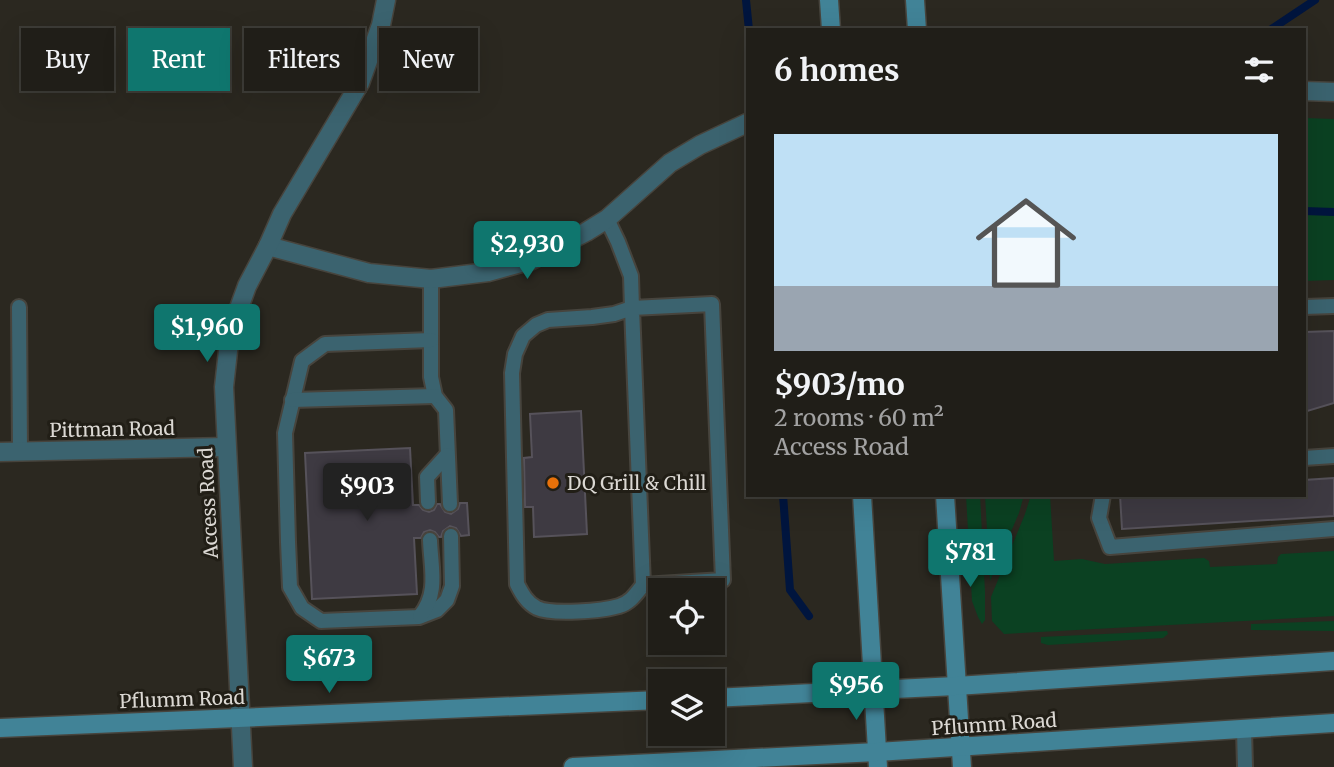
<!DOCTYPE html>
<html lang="en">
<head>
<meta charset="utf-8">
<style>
	:root { --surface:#201e18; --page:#282721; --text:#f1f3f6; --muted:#a2a2a2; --line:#3d3c37; --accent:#0f766e }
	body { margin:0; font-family:Merriweather,serif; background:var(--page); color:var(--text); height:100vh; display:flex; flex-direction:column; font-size:26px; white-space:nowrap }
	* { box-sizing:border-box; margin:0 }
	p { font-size:23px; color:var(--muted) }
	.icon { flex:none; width:38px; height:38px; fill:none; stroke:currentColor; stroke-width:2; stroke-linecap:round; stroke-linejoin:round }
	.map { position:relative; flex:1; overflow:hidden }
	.sheet { position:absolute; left:746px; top:28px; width:560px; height:469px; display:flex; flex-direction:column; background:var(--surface); border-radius:0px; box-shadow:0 7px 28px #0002,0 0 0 2px var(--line) }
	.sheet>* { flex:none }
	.hud { position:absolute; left:21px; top:28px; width:620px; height:63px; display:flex; gap:14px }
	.buttons { position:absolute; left:648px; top:578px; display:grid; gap:14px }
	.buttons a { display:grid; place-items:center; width:77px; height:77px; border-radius:0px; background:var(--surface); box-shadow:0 7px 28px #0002,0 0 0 2px var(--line); font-size:35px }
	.price { position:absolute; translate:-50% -60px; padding:0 16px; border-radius:7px; background:var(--accent); color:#fff; font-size:23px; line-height:46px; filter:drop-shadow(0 2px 4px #0008) }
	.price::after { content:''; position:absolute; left:50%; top:42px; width:21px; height:16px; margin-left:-10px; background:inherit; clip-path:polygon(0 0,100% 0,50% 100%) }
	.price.active { background:#222; color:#fff }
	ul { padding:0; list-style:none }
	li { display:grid; align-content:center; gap:14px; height:371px; padding:0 28px }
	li+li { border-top:2px solid var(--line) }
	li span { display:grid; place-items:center; height:217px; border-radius:0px; color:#555 }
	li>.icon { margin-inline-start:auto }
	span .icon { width:126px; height:126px; fill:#fffc; stroke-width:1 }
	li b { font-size:30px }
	h2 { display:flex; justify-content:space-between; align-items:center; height:84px; padding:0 28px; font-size:30px }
	.pill { padding:0 24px; border-radius:0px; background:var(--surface); box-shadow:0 7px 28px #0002,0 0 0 2px var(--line); font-size:24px; line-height:63px }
	.pill.active { background:var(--accent); color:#fff }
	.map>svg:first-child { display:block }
</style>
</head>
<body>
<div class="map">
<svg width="1334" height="767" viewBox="0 0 1334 767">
	<rect width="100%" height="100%" fill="#2b2820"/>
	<g fill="#0b4122">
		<path d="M 1304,118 L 1334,119 L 1334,280 L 1304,281 Z"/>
		<path d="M 966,495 L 980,495 L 985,592 L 985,620 L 982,624 L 978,617 L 972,601 Z"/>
		<path d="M 985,495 L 1024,495 L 1019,513 L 990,581 Z"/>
		<path d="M 1031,495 L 1050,495 L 1054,561 L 1082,559 L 1105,564 L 1204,558 L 1209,561 L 1210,567 L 1277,564 L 1278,557 L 1281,554 L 1334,551 L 1334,616 L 1004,634 L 992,621 L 991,597 L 1025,514 Z"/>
		<path d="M 1334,621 L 1334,631 L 1251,630 L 1251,624 Z"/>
		<path d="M 1167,631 L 1168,634 L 1163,638 L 1048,645 L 1041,643 L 1041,637 Z"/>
	</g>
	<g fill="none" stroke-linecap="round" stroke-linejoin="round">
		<g stroke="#00153e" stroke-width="8">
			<path d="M 746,0 L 749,30"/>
			<path d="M 1270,30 L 1315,0"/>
			<path d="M 1304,211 L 1334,212"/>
			<path d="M 783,495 L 790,590 L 809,616"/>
		</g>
	</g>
	<g fill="#3e3a42" stroke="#56525a" stroke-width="2">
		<path d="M 1334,331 L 1334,403 L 1304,412 L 1304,332 Z"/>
		<path d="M 581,411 L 587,534 L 534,537 L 533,507 L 525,507 L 524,458 L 532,457 L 530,414 Z"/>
		<path d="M 410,448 L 413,505 L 419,505 L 423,510 L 429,512 L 434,510 L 437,504 L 440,504 L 445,512 L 451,514 L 458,509 L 460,503 L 467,503 L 469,535 L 461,536 L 456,528 L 450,526 L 443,531 L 441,537 L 439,537 L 435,532 L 430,530 L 424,532 L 421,538 L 414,538 L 417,594 L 312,599 L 305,453 Z"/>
		<path d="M 1334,478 L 1334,516 L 1122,529 L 1120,495 L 1304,495 L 1304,480 Z"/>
	</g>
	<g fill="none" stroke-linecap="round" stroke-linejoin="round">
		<defs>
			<g id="lane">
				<path d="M 607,219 L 618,242 L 631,276 L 632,308 L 643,585 L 723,580 L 712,304 L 632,308 L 614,314 L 592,317 L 548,320 L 536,325 L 523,336 L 515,354 L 512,373 L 517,584 C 522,594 527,603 537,608 C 552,615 603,611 619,606 C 630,603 636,594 643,585"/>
				<path d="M 431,279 L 431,377 L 435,396 L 446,410 L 450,504"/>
				<path d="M 19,307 L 20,452"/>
				<path d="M 1304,307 L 1334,306"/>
				<path d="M 431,340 L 325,344 L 302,361 L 285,433 L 288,542 L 290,587 L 302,608 L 321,621 L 419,617 L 437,610 L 447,600 L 452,586 L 451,536"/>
				<path d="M 292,400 L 435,396"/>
				<path d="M 1304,458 L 1334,456"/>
				<path d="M 1103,495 L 1099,518 L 1110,547 L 1334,529"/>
				<path d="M 428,502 L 427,477 L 447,455"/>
				<path d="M 420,616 C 439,593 431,568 430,540"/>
				<path d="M 1244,729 L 1245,767"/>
			</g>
			<g id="street">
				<path d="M 1304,91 L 1334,92"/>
				<path d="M 268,246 L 369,273 L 431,279 L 488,272 L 532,260 L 586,232 L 607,219 L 670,163 L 700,145 L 747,123"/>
				<path d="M 0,452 L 226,447"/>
				<path d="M 243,767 L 224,387 L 230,333 L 247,286 L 268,246 L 282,214 L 360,83 L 381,25 L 386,0"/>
			</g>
			<g id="secondary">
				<path d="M 829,0 L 831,30"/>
				<path d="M 915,0 L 917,30"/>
				<path d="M 862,495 L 878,767"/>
				<path d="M 945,495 L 962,767"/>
				<path d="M 712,698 L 956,686 L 1334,661"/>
				<path d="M 0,728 L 660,700"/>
				<path d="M 573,767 L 877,752 L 1334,723"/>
			</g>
		</defs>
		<use href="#lane" stroke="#47443d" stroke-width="18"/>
		<use href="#street" stroke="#47443d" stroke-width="21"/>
		<use href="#secondary" stroke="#47443d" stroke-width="21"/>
		<use href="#lane" stroke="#3b636f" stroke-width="14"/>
		<use href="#street" stroke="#3b636f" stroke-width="18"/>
		<use href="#secondary" stroke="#418397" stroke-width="18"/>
	</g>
	<circle fill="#e8710a" stroke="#211e16" stroke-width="2.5" cx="553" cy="483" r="7"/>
	<g text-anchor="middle" stroke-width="6" stroke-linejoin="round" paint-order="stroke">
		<g font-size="19" fill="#dbd8d3" stroke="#211e16">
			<text transform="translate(112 429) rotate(-1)" y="7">Pittman Road</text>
			<text transform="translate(208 503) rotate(-93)" y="7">Access Road</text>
			<text transform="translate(182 699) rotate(-2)" y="7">Pflumm Road</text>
			<text transform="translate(994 724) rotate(-4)" y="7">Pflumm Road</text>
		</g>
		<g font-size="19" fill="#dbd8d3" stroke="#211e16" text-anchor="start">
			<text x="567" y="490">DQ Grill &amp; Chill</text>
		</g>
	</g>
</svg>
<div class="buttons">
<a><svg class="icon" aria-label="locate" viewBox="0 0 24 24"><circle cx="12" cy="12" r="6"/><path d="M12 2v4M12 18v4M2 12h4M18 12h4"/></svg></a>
<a><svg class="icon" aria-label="layers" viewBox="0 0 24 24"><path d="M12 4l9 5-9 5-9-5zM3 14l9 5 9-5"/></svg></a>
</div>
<b class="price" style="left:527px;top:281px">$2,930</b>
<b class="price" style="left:207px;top:364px">$1,960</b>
<b class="price active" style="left:367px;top:523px">$903</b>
<b class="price" style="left:970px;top:589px">$781</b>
<b class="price" style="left:329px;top:695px">$673</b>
<b class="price" style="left:856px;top:722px">$956</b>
<div class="hud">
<a class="pill">Buy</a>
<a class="pill active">Rent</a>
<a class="pill">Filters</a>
<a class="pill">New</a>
</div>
<section class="sheet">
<h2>6 homes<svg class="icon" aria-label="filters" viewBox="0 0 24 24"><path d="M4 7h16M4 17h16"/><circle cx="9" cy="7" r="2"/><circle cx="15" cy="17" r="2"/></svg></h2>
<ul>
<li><span style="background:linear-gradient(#bfe0f5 70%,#9aa5b1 0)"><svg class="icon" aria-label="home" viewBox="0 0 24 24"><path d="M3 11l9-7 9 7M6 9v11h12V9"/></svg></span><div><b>$903/mo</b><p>2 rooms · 60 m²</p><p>Access Road</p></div></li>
</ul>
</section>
</div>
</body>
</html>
